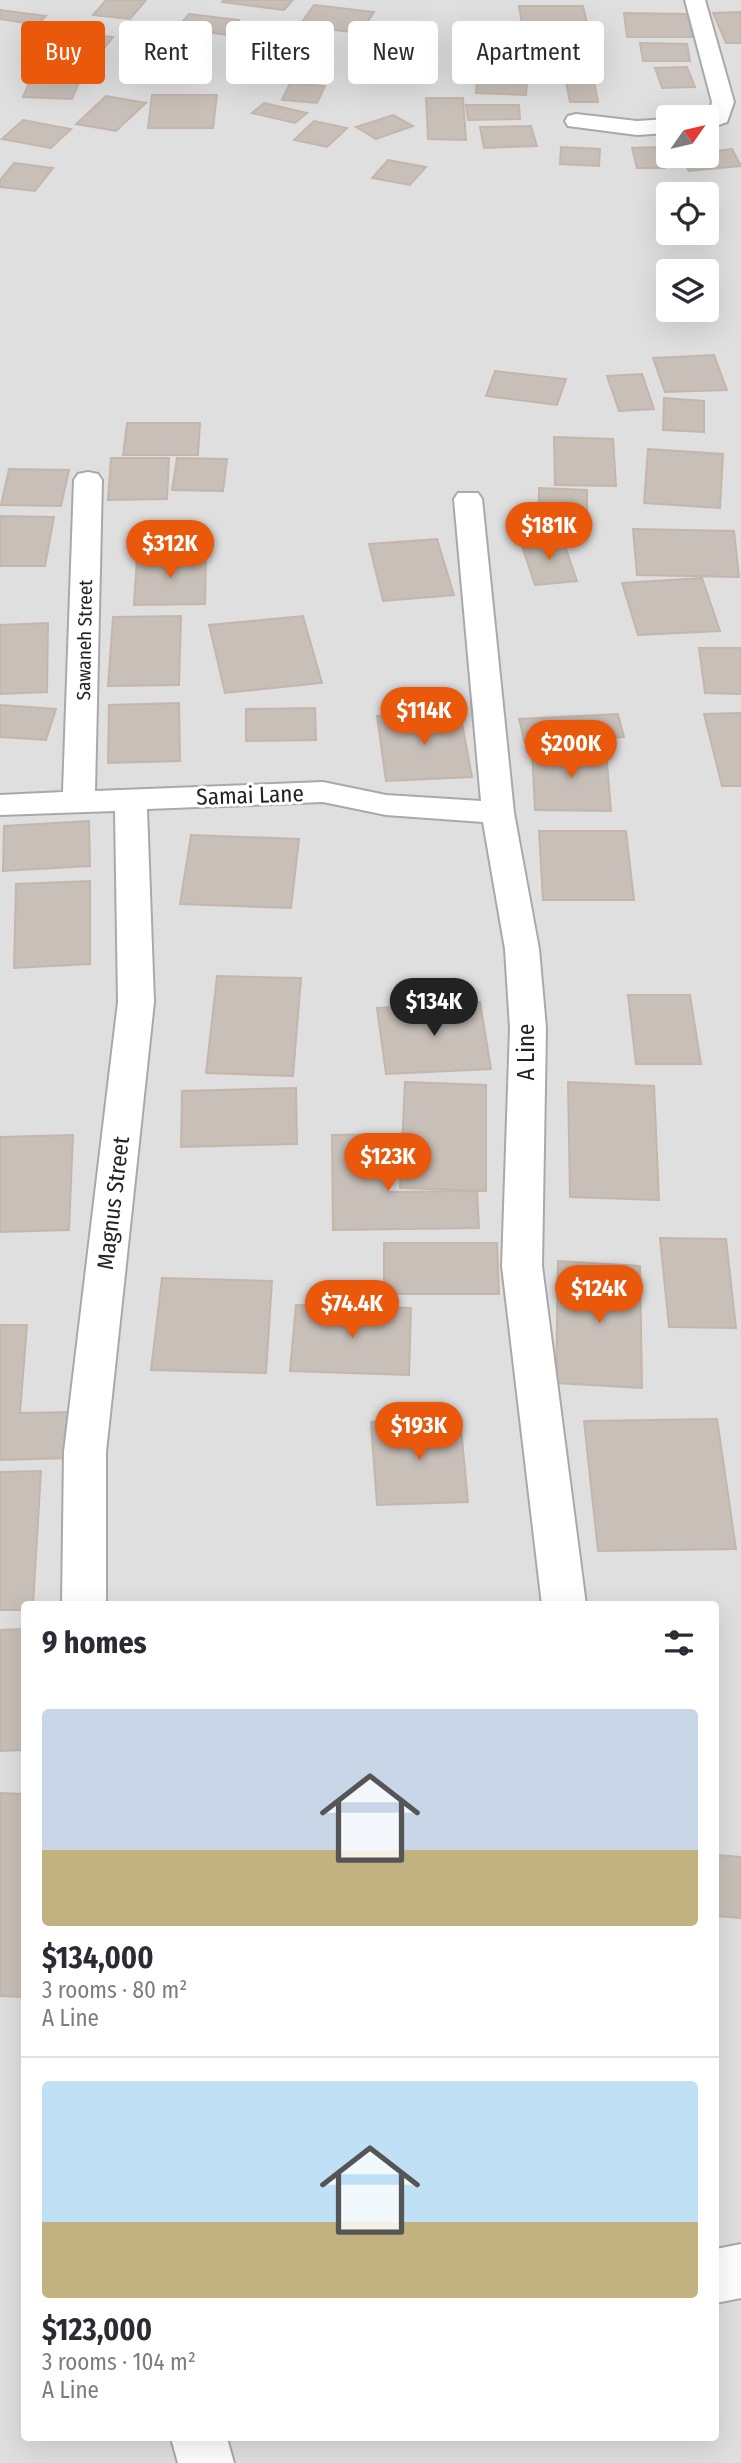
<!DOCTYPE html>
<html lang="en">
<head>
<meta charset="utf-8">
<style>
	:root { --surface:#fff; --page:#f7f7f7; --text:#2b2b33; --muted:#7c7c81; --line:#e1e1e2; --accent:#ea580c }
	body { margin:0; font-family:"Fira Sans Condensed",sans-serif; background:var(--page); color:var(--text); height:100vh; display:flex; flex-direction:column; font-size:26px; white-space:nowrap }
	* { box-sizing:border-box; margin:0 }
	p { font-size:23px; color:var(--muted) }
	.icon { flex:none; width:38px; height:38px; fill:none; stroke:currentColor; stroke-width:2; stroke-linecap:round; stroke-linejoin:round }
	.map { position:relative; flex:1; overflow:hidden }
	.details { position:absolute; left:21px; top:1601px; width:698px; height:840px; display:flex; flex-direction:column; background:var(--surface); border-radius:7px; box-shadow:0 7px 28px #0002 }
	.details>* { flex:none }
	.hud { position:absolute; left:21px; top:21px; width:700px; height:63px; display:flex; gap:14px }
	.needle { width:46px; rotate:56deg }
	.tools { position:absolute; left:656px; top:105px; display:grid; gap:14px }
	.tools a { display:grid; place-items:center; width:63px; height:63px; border-radius:7px; background:var(--surface); box-shadow:0 7px 28px #0002; font-size:35px }
	.price { position:absolute; translate:-50% -60px; padding:0 16px; border-radius:24px; background:var(--accent); color:#fff; font-size:23px; line-height:46px; filter:drop-shadow(0 2px 4px #0008) }
	.price::after { content:''; position:absolute; left:50%; top:42px; width:21px; height:16px; margin-left:-10px; background:inherit; clip-path:polygon(0 0,100% 0,50% 100%) }
	.price.selected { background:#222; color:#fff }
	ul { padding:0; list-style:none }
	li { display:grid; align-content:center; gap:14px; height:371px; padding:0 21px }
	li+li { border-top:2px solid var(--line) }
	li span { display:grid; place-items:center; height:217px; border-radius:7px; color:#555 }
	li>.icon { margin-inline-start:auto }
	span .icon { width:126px; height:126px; fill:#fffc; stroke-width:1 }
	li b { font-size:30px }
	h2 { display:flex; justify-content:space-between; align-items:center; height:84px; padding:0 21px; font-size:30px }
	.tag { padding:0 24px; border-radius:7px; background:var(--surface); box-shadow:0 7px 28px #0002; font-size:24px; line-height:63px }
	.tag.selected { background:var(--accent); color:#fff }
	.map>svg:first-child { display:block }
</style>
</head>
<body>
<div class="map">
<svg width="741" height="2463" viewBox="0 0 741 2463">
	<rect width="100%" height="100%" fill="#f2efe9"/>
	<path fill="#e0dfdf" fill-rule="evenodd" d="M 0,0 L 741,0 L 741,2463 L 0,2463 ZM 668,117 L 707,117 L 707,156 L 668,156 ZM 668,194 L 707,194 L 707,233 L 668,233 ZM 668,271 L 707,271 L 707,310 L 668,310 ZM 24,1605 L 716,1605 L 716,2438 L 24,2438 Z"/>
	<g fill="#c7bfb8" stroke="#c4b6ab" stroke-width="2">
		<path d="M 106,0 L 146,0 L 130,19 L 93,15 Z"/>
		<path d="M 224,0 L 293,0 L 284,10 L 222,2 Z"/>
		<path d="M 314,5 L 374,12 L 360,33 L 299,26 Z"/>
		<path d="M 519,6 L 583,6 L 590,36 L 524,37 Z"/>
		<path d="M 0,10 L 46,16 L 37,25 L 0,19 Z"/>
		<path d="M 741,12 L 741,43 L 726,43 L 713,13 Z"/>
		<path d="M 624,13 L 688,14 L 692,37 L 627,37 Z"/>
		<path d="M 189,14 L 239,20 L 227,35 L 177,28 Z"/>
		<path d="M 78,33 L 113,37 L 94,61 L 58,57 Z"/>
		<path d="M 144,36 L 184,37 L 170,80 L 129,78 Z"/>
		<path d="M 640,43 L 687,44 L 690,61 L 643,61 Z"/>
		<path d="M 478,66 L 528,67 L 526,95 L 476,93 Z"/>
		<path d="M 687,67 L 695,87 L 662,88 L 655,68 Z"/>
		<path d="M 34,71 L 83,73 L 72,99 L 23,97 Z"/>
		<path d="M 594,81 L 598,102 L 570,102 L 566,82 Z"/>
		<path d="M 290,83 L 325,86 L 317,103 L 282,100 Z"/>
		<path d="M 152,95 L 217,95 L 213,128 L 148,128 Z"/>
		<path d="M 106,96 L 146,103 L 116,131 L 76,124 Z"/>
		<path d="M 426,98 L 463,98 L 466,140 L 428,139 Z"/>
		<path d="M 264,103 L 307,113 L 295,123 L 252,113 Z"/>
		<path d="M 466,105 L 519,105 L 520,119 L 468,120 Z"/>
		<path d="M 393,115 L 413,126 L 376,139 L 356,127 Z"/>
		<path d="M 23,120 L 71,129 L 51,148 L 2,139 Z"/>
		<path d="M 314,121 L 347,128 L 327,147 L 294,140 Z"/>
		<path d="M 531,126 L 537,146 L 484,148 L 480,127 Z"/>
		<path d="M 561,147 L 600,149 L 599,166 L 560,164 Z"/>
		<path d="M 659,147 L 664,168 L 637,168 L 632,148 Z"/>
		<path d="M 732,149 L 741,166 L 689,171 L 679,156 L 707,156 L 707,152 Z"/>
		<path d="M 388,160 L 426,167 L 410,185 L 372,178 Z"/>
		<path d="M 14,163 L 53,168 L 35,191 L 0,187 L 0,180 Z"/>
		<path d="M 714,355 L 727,390 L 665,392 L 653,358 Z"/>
		<path d="M 495,371 L 566,379 L 557,405 L 486,396 Z"/>
		<path d="M 642,374 L 654,409 L 619,411 L 607,376 Z"/>
		<path d="M 664,398 L 704,401 L 704,432 L 663,430 Z"/>
		<path d="M 127,423 L 200,423 L 198,455 L 123,455 Z"/>
		<path d="M 554,437 L 613,439 L 616,486 L 555,485 Z"/>
		<path d="M 648,449 L 723,454 L 720,508 L 644,503 Z"/>
		<path d="M 111,458 L 169,458 L 167,499 L 108,500 Z"/>
		<path d="M 177,458 L 227,459 L 223,491 L 172,490 Z"/>
		<path d="M 9,469 L 69,470 L 61,506 L 1,505 Z"/>
		<path d="M 539,488 L 587,490 L 587,516 L 539,515 Z"/>
		<path d="M 0,516 L 54,517 L 45,566 L 0,566 Z"/>
		<path d="M 633,529 L 734,531 L 739,577 L 637,575 Z"/>
		<path d="M 437,539 L 454,595 L 383,601 L 369,544 Z"/>
		<path d="M 563,540 L 577,581 L 535,585 L 521,543 Z"/>
		<path d="M 206,555 L 205,604 L 134,605 L 137,556 Z"/>
		<path d="M 702,578 L 720,631 L 638,635 L 622,583 Z"/>
		<path d="M 181,616 L 179,685 L 108,686 L 113,617 Z"/>
		<path d="M 303,616 L 322,683 L 225,693 L 209,625 Z"/>
		<path d="M 48,623 L 47,692 L 0,694 L 0,625 Z"/>
		<path d="M 699,648 L 741,648 L 741,694 L 705,693 Z"/>
		<path d="M 179,703 L 180,761 L 108,763 L 109,705 Z"/>
		<path d="M 0,705 L 56,709 L 46,740 L 0,737 Z"/>
		<path d="M 315,708 L 316,740 L 246,741 L 246,709 Z"/>
		<path d="M 460,712 L 472,777 L 386,781 L 377,716 Z"/>
		<path d="M 741,713 L 741,786 L 722,786 L 704,714 Z"/>
		<path d="M 618,714 L 624,737 L 525,743 L 519,719 Z"/>
		<path d="M 532,749 L 606,750 L 611,811 L 535,810 Z"/>
		<path d="M 89,821 L 90,866 L 3,871 L 4,826 Z"/>
		<path d="M 539,831 L 626,831 L 634,900 L 543,900 Z"/>
		<path d="M 191,835 L 299,839 L 291,908 L 180,904 Z"/>
		<path d="M 90,881 L 90,964 L 14,968 L 16,884 Z"/>
		<path d="M 217,976 L 301,978 L 293,1076 L 206,1073 Z"/>
		<path d="M 628,995 L 690,995 L 701,1064 L 636,1064 Z"/>
		<path d="M 480,1002 L 491,1069 L 386,1074 L 377,1008 Z"/>
		<path d="M 405,1082 L 486,1085 L 486,1191 L 400,1188 Z"/>
		<path d="M 568,1082 L 654,1086 L 659,1200 L 570,1197 Z"/>
		<path d="M 296,1088 L 297,1144 L 181,1147 L 182,1091 Z"/>
		<path d="M 386,1134 L 388,1192 L 477,1191 L 479,1228 L 333,1230 L 332,1135 Z"/>
		<path d="M 73,1135 L 69,1230 L 0,1232 L 0,1137 Z"/>
		<path d="M 660,1238 L 726,1239 L 736,1328 L 669,1327 Z"/>
		<path d="M 384,1243 L 497,1243 L 499,1294 L 384,1294 Z"/>
		<path d="M 558,1261 L 640,1266 L 642,1388 L 556,1383 Z"/>
		<path d="M 162,1278 L 272,1281 L 266,1373 L 151,1370 Z"/>
		<path d="M 296,1305 L 411,1308 L 409,1375 L 290,1371 Z"/>
		<path d="M 0,1325 L 27,1325 L 20,1413 L 75,1412 L 71,1458 L 0,1460 Z"/>
		<path d="M 460,1418 L 468,1502 L 377,1505 L 371,1422 Z"/>
		<path d="M 717,1419 L 736,1549 L 598,1551 L 584,1421 Z"/>
		<path d="M 41,1471 L 33,1605 L 24,1605 L 24,1610 L 0,1610 L 0,1472 Z"/>
		<path d="M 24,1629 L 24,1750 L 0,1751 L 0,1630 Z"/>
		<path d="M 0,1793 L 24,1794 L 24,1997 L 0,1996 Z"/>
		<path d="M 716,1855 L 741,1857 L 741,1918 L 716,1916 Z"/>
	</g>
	<g fill="none" stroke-linecap="round" stroke-linejoin="round">
		<defs>
			<g id="minor">
				<path d="M 685,0 L 705,0 L 734,102 L 727,122 L 707,129 L 707,117 L 699,117 L 709,113 L 712,102 Z"/>
				<path d="M 576,114 L 637,121 L 668,119 L 668,133 L 637,135 L 568,126 L 565,121 L 568,116 Z"/>
				<path d="M 88,472 L 98,474 L 102,480 L 95,791 L 323,782 L 386,795 L 481,801 L 454,499 L 458,493 L 478,493 L 482,499 L 514,813 L 539,949 L 546,1028 L 542,1266 L 586,1605 L 542,1605 L 502,1266 L 510,1028 L 505,949 L 483,822 L 386,815 L 323,802 L 147,809 L 154,1002 L 106,1452 L 106,1605 L 62,1605 L 64,1452 L 118,1002 L 115,811 L 0,815 L 0,795 L 63,792 L 74,480 L 78,474 Z"/>
				<path d="M 741,2244 L 741,2298 L 716,2303 L 716,2249 Z"/>
				<path d="M 171,2438 L 227,2438 L 234,2463 L 178,2463 Z"/>
			</g>
		</defs>
		<use href="#minor" stroke="#a9a9a9" stroke-width="4"/>
		<use href="#minor" fill="#fff" fill-rule="evenodd"/>
	</g>
	<g text-anchor="middle" stroke-width="6" stroke-linejoin="round" paint-order="stroke">
		<g font-size="19" fill="#222" stroke="#fff">
			<text transform="translate(84 640) rotate(-89)" y="7">Sawaneh Street</text>
		</g>
		<g font-size="23" fill="#222" stroke="#fff">
			<text transform="translate(250 795) rotate(-2)" y="8">Samai Lane</text>
			<text transform="translate(526 1052) rotate(-90)" y="8">A Line</text>
			<text transform="translate(113 1203) rotate(-83)" y="8">Magnus Street</text>
		</g>
	</g>
</svg>
<div class="tools">
<a><svg class="needle" viewBox="-14 -14 28 28"><path d="M0-13l5 13h-10z" fill="#e53935"/><path d="M0 13l5-13h-10z" fill="#7c7c81"/></svg></a>
<a><svg class="icon" aria-label="locate" viewBox="0 0 24 24"><circle cx="12" cy="12" r="6"/><path d="M12 2v4M12 18v4M2 12h4M18 12h4"/></svg></a>
<a><svg class="icon" aria-label="layers" viewBox="0 0 24 24"><path d="M12 4l9 5-9 5-9-5zM3 14l9 5 9-5"/></svg></a>
</div>
<b class="price" style="left:549px;top:562px">$181K</b>
<b class="price" style="left:170px;top:580px">$312K</b>
<b class="price" style="left:424px;top:747px">$114K</b>
<b class="price" style="left:571px;top:780px">$200K</b>
<b class="price selected" style="left:434px;top:1038px">$134K</b>
<b class="price" style="left:388px;top:1193px">$123K</b>
<b class="price" style="left:599px;top:1325px">$124K</b>
<b class="price" style="left:352px;top:1340px">$74.4K</b>
<b class="price" style="left:419px;top:1462px">$193K</b>
<div class="hud">
<a class="tag selected">Buy</a>
<a class="tag">Rent</a>
<a class="tag">Filters</a>
<a class="tag">New</a>
<a class="tag">Apartment</a>
</div>
<section class="details">
<h2>9 homes<svg class="icon" aria-label="filters" viewBox="0 0 24 24"><path d="M4 7h16M4 17h16"/><circle cx="9" cy="7" r="2"/><circle cx="15" cy="17" r="2"/></svg></h2>
<ul>
<li><span style="background:linear-gradient(#c9d6e8 65%,#c2b280 0)"><svg class="icon" aria-label="home" viewBox="0 0 24 24"><path d="M3 11l9-7 9 7M6 9v11h12V9"/></svg></span><div><b>$134,000</b><p>3 rooms · 80 m²</p><p>A Line</p></div></li>
<li><span style="background:linear-gradient(#bfe0f5 65%,#c2b280 0)"><svg class="icon" aria-label="home" viewBox="0 0 24 24"><path d="M3 11l9-7 9 7M6 9v11h12V9"/></svg></span><div><b>$123,000</b><p>3 rooms · 104 m²</p><p>A Line</p></div></li>
</ul>
</section>
</div>
</body>
</html>
